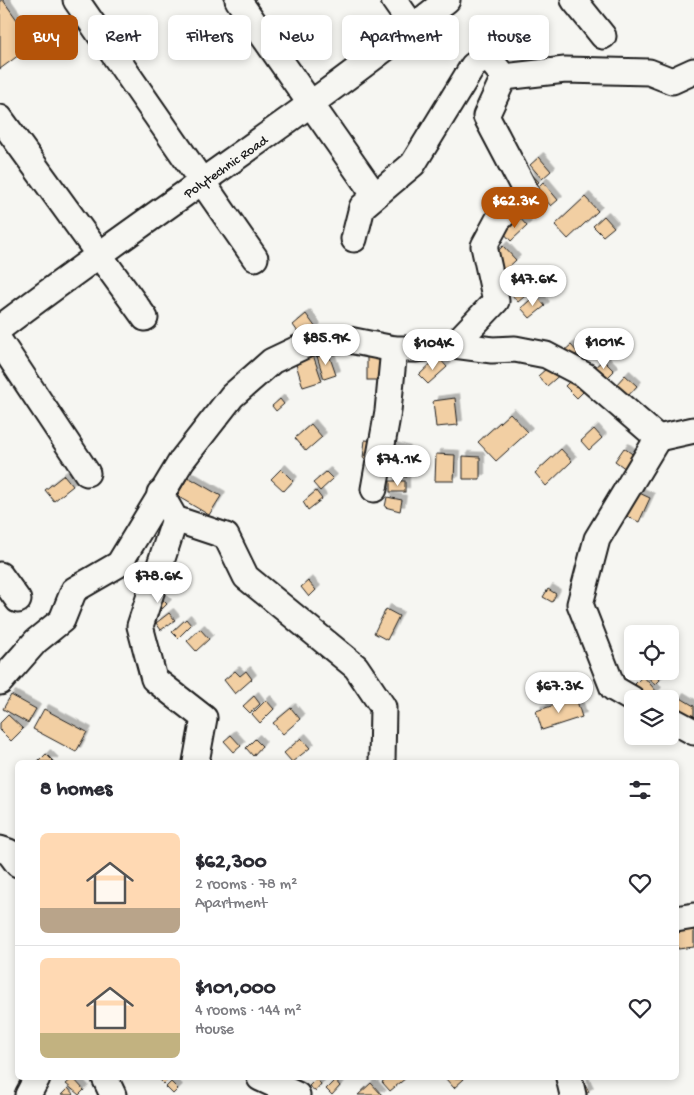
<!DOCTYPE html>
<html lang="en">
<head>
<meta charset="utf-8">
<style>
	:root { --surface:#fff; --page:#f7f7f7; --text:#2b2b33; --muted:#7c7c81; --line:#e1e1e2; --accent:#b45309 }
	body { margin:0; font-family:"Gochi Hand",sans-serif; background:var(--page); color:var(--text); height:100vh; display:flex; flex-direction:column; font-size:19px; white-space:nowrap }
	* { box-sizing:border-box; margin:0 }
	p { font-size:16px; color:var(--muted) }
	.icon { flex:none; width:28px; height:28px; fill:none; stroke:currentColor; stroke-width:2; stroke-linecap:round; stroke-linejoin:round }
	.map { position:relative; flex:1; overflow:hidden }
	.side { position:absolute; left:15px; top:760px; width:664px; height:320px; display:flex; flex-direction:column; background:var(--surface); border-radius:8px; box-shadow:0 2px 8px #0003 }
	.side>* { flex:none }
	.top-card { position:absolute; left:15px; top:15px; width:665px; height:45px; display:flex; gap:10px }
	.buttons { position:absolute; left:624px; top:625px; display:grid; gap:10px }
	.buttons a { display:grid; place-items:center; width:55px; height:55px; border-radius:8px; background:var(--surface); box-shadow:0 2px 8px #0003; font-size:25px }
	.price { position:absolute; translate:-50% -42px; padding:0 11px; border-radius:18px; background:#fff; color:#222; font-size:16px; line-height:32px; filter:drop-shadow(0 1px 2px #0008) }
	.price::after { content:''; position:absolute; left:50%; top:30px; width:15px; height:11px; margin-left:-8px; background:inherit; clip-path:polygon(0 0,100% 0,50% 100%) }
	.price.selected { background:var(--accent); color:#fff }
	ul { padding:0; list-style:none }
	li { display:flex; align-items:center; gap:15px; height:125px; padding:0 25px }
	li+li { border-top:1px solid var(--line) }
	li span { display:grid; place-items:center; flex:none; width:140px; height:100px; border-radius:8px; color:#555 }
	li>.icon { margin-inline-start:auto }
	span .icon { width:60px; height:60px; fill:#fffc; stroke-width:1 }
	li b { font-size:21px }
	h2 { display:flex; justify-content:space-between; align-items:center; height:60px; padding:0 25px; font-size:21px }
	.tag { padding:0 18px; border-radius:8px; background:var(--surface); box-shadow:0 2px 8px #0003; font-size:18px; line-height:45px }
	.tag.selected { background:var(--accent); color:#fff }
	.map>svg:first-child { display:block }
</style>
</head>
<body>
<div class="map">
<svg width="694" height="1095" viewBox="0 0 694 1095">
	<defs>
		<filter id="shadow"><feDropShadow dx="4.5" dy="-4.5" stdDeviation="0" flood-color="#0004"/></filter>
	</defs>
	<rect width="100%" height="100%" fill="#f6f6f2"/>
	<filter id="ink" filterUnits="userSpaceOnUse"><feTurbulence type="fractalNoise" baseFrequency=".02" numOctaves="2"/><feDisplacementMap in="SourceGraphic" scale="10" xChannelSelector="R" yChannelSelector="G"/><feConvolveMatrix kernelMatrix="1 2 1 2 8 2 1 2 1" color-interpolation-filters="sRGB"/></filter>
	<g filter="url(#ink)">
		<g fill="#f2cfa3" stroke="#1c1c1c" filter="url(#shadow)">
			<path d="M 0,0 L 3,0 L 34,44 L 0,69 Z"/>
			<path d="M 539,157 L 551,171 L 542,179 L 530,165 Z"/>
			<path d="M 527,169 L 539,182 L 533,187 Z"/>
			<path d="M 543,182 L 558,200 L 551,206 L 536,189 Z"/>
			<path d="M 585,197 L 598,211 L 568,239 L 555,225 Z"/>
			<path d="M 604,216 L 614,227 L 603,236 L 593,226 Z"/>
			<path d="M 519,217 L 527,226 L 511,241 L 503,232 Z"/>
			<path d="M 503,246 L 516,260 L 501,274 L 488,260 Z"/>
			<path d="M 523,272 L 536,287 L 518,302 L 505,287 Z"/>
			<path d="M 536,295 L 545,306 L 530,318 L 521,308 Z"/>
			<path d="M 306,314 L 316,328 L 303,339 L 293,325 Z"/>
			<path d="M 571,345 L 578,353 L 571,359 L 564,351 Z"/>
			<path d="M 328,352 L 336,375 L 324,379 L 317,356 Z"/>
			<rect x="367" y="354" width="18" height="26"/>
			<path d="M 313,355 L 322,381 L 303,387 L 295,361 Z"/>
			<path d="M 438,357 L 447,367 L 428,384 L 419,375 Z"/>
			<path d="M 603,360 L 614,371 L 604,381 L 593,369 Z"/>
			<path d="M 554,362 L 563,372 L 547,386 L 538,376 Z"/>
			<path d="M 576,375 L 588,387 L 577,398 L 565,386 Z"/>
			<path d="M 625,375 L 637,386 L 627,397 L 615,386 Z"/>
			<path d="M 455,398 L 458,425 L 436,427 L 433,401 Z"/>
			<path d="M 280,399 L 284,404 L 276,411 L 272,406 Z"/>
			<path d="M 510,413 L 528,432 L 496,461 L 478,442 Z"/>
			<path d="M 311,424 L 322,437 L 306,451 L 295,438 Z"/>
			<path d="M 594,429 L 602,438 L 589,450 L 581,441 Z"/>
			<path d="M 365,440 L 376,441 L 373,460 L 363,458 Z"/>
			<path d="M 392,447 L 406,451 L 403,461 L 389,457 Z"/>
			<path d="M 624,448 L 635,456 L 626,469 L 615,461 Z"/>
			<path d="M 561,449 L 572,461 L 546,486 L 535,473 Z"/>
			<path d="M 436,454 L 455,455 L 454,481 L 435,481 Z"/>
			<path d="M 463,456 L 480,457 L 480,479 L 463,479 Z"/>
			<path d="M 391,464 L 408,465 L 407,477 L 389,475 Z"/>
			<path d="M 281,469 L 293,481 L 284,491 L 271,479 Z"/>
			<path d="M 326,472 L 333,479 L 320,491 L 313,483 Z"/>
			<path d="M 64,475 L 73,486 L 54,501 L 45,490 Z"/>
			<path d="M 188,477 L 221,496 L 209,515 L 177,496 Z"/>
			<rect x="390" y="481" width="15" height="11"/>
			<path d="M 316,491 L 322,499 L 308,510 L 303,502 Z"/>
			<path d="M 635,491 L 650,498 L 639,522 L 624,515 Z"/>
			<path d="M 387,497 L 402,500 L 400,511 L 385,507 Z"/>
			<path d="M 308,581 L 316,590 L 309,597 L 301,587 Z"/>
			<path d="M 548,589 L 556,594 L 552,602 L 543,597 Z"/>
			<path d="M 158,595 L 167,604 L 157,614 L 148,605 Z"/>
			<path d="M 386,609 L 399,616 L 387,640 L 374,633 Z"/>
			<path d="M 169,613 L 175,620 L 161,630 L 156,623 Z"/>
			<path d="M 186,619 L 191,625 L 178,638 L 172,632 Z"/>
			<path d="M 200,629 L 209,639 L 196,651 L 187,641 Z"/>
			<path d="M 235,671 L 240,676 L 246,671 L 252,679 L 235,694 L 224,680 Z"/>
			<path d="M 643,671 L 653,671 L 660,680 L 655,685 Z"/>
			<path d="M 643,676 L 657,692 L 649,699 L 635,684 Z"/>
			<path d="M 11,695 L 36,709 L 28,723 L 3,709 Z"/>
			<path d="M 254,696 L 260,704 L 250,713 L 243,706 Z"/>
			<path d="M 679,697 L 694,706 L 694,722 L 672,709 Z"/>
			<path d="M 576,698 L 582,717 L 542,730 L 536,711 Z"/>
			<path d="M 266,700 L 274,709 L 260,723 L 252,714 Z"/>
			<path d="M 291,708 L 300,719 L 283,734 L 273,723 Z"/>
			<path d="M 44,709 L 87,732 L 76,752 L 33,729 Z"/>
			<path d="M 8,715 L 23,729 L 11,741 L 0,730 L 0,723 Z"/>
			<path d="M 231,735 L 241,746 L 234,752 L 224,741 Z"/>
			<path d="M 301,738 L 310,748 L 292,762 L 284,753 Z"/>
			<path d="M 255,739 L 262,746 L 253,756 L 246,748 Z"/>
			<path d="M 46,754 L 54,762 L 38,762 Z"/>
			<path d="M 694,925 L 694,947 L 678,949 L 676,927 Z"/>
			<path d="M 73,1078 L 84,1090 L 79,1095 L 66,1084 Z"/>
			<path d="M 158,1078 L 166,1078 L 168,1080 L 164,1084 Z"/>
			<path d="M 387,1078 L 406,1078 L 390,1091 L 382,1082 Z"/>
			<path d="M 445,1078 L 463,1078 L 464,1079 L 454,1088 Z"/>
			<path d="M 582,1078 L 589,1092 L 584,1095 Z"/>
			<path d="M 316,1079 L 321,1084 L 315,1091 L 309,1086 Z"/>
			<path d="M 335,1080 L 340,1086 L 332,1095 L 326,1089 Z"/>
			<path d="M 171,1082 L 178,1089 L 173,1094 L 166,1087 Z"/>
			<path d="M 371,1083 L 382,1095 L 358,1095 Z"/>
			<path d="M 68,1088 L 74,1095 L 61,1095 Z"/>
		</g>
		<g fill="none" stroke-linecap="round" stroke-linejoin="round">
			<defs>
				<g id="minor">
					<path d="M 76,0 L 255,258"/>
					<path d="M 238,0 L 371,190"/>
					<path d="M 394,0 L 413,27"/>
					<path d="M 574,0 L 603,36"/>
					<path d="M 0,118 L 145,318"/>
					<path d="M 354,239 L 362,207 L 413,164 L 473,66 L 487,56 L 504,77"/>
					<path d="M 0,328 C 147,216 303,116 447,0"/>
					<path d="M 0,342 L 87,473"/>
					<path d="M 454,345 L 496,301 L 484,246 L 498,220 L 526,192 L 486,116 L 504,77 L 565,70 L 649,72 L 672,81 L 694,71"/>
					<path d="M 658,438 L 694,430"/>
					<path d="M 374,489 L 388,411 L 394,349 L 415,349 L 454,345 L 492,350 L 515,349 L 546,355 L 586,376 L 658,438 L 597,539 L 580,604 L 613,688 L 632,699"/>
					<path d="M 160,493 L 175,519 L 226,536 L 246,577 L 356,667 L 383,707 L 382,762"/>
					<path d="M 175,519 L 140,626 L 154,679 L 204,718 L 196,762"/>
					<path d="M 0,575 L 18,600"/>
					<path d="M 0,682 L 36,641 L 62,620 L 74,590 L 119,564 L 182,460 L 232,396 L 272,361 L 310,343 L 344,339 L 394,349"/>
					<path d="M 670,719 L 694,732"/>
					<path d="M 0,849 L 9,852 L 18,864"/>
					<path d="M 676,919 L 694,916"/>
					<path d="M 105,1078 L 113,1095"/>
					<path d="M 260,1078 L 297,1095"/>
					<path d="M 569,1078 L 573,1095"/>
					<path d="M 28,1095 L 37,1078"/>
				</g>
			</defs>
			<use href="#minor" stroke="#1c1c1c" stroke-width="29"/>
			<use href="#minor" stroke="#f6f6f2" stroke-width="25"/>
		</g>
	</g>
	<g text-anchor="middle" stroke-width="4" stroke-linejoin="round" paint-order="stroke">
		<g font-size="14" fill="#1c1c1c" stroke="#f6f6f2">
			<text transform="translate(225 166) rotate(-35)" y="5">Polytechnic Road</text>
		</g>
	</g>
</svg>
<div class="buttons">
<a><svg class="icon" aria-label="locate" viewBox="0 0 24 24"><circle cx="12" cy="12" r="6"/><path d="M12 2v4M12 18v4M2 12h4M18 12h4"/></svg></a>
<a><svg class="icon" aria-label="layers" viewBox="0 0 24 24"><path d="M12 4l9 5-9 5-9-5zM3 14l9 5 9-5"/></svg></a>
</div>
<b class="price selected" style="left:515px;top:229px">$62.3K</b>
<b class="price" style="left:533px;top:307px">$47.6K</b>
<b class="price" style="left:326px;top:366px">$85.9K</b>
<b class="price" style="left:604px;top:370px">$101K</b>
<b class="price" style="left:433px;top:371px">$104K</b>
<b class="price" style="left:398px;top:487px">$74.1K</b>
<b class="price" style="left:158px;top:604px">$78.6K</b>
<b class="price" style="left:559px;top:714px">$67.3K</b>
<div class="top-card">
<a class="tag selected">Buy</a>
<a class="tag">Rent</a>
<a class="tag">Filters</a>
<a class="tag">New</a>
<a class="tag">Apartment</a>
<a class="tag">House</a>
</div>
<section class="side">
<h2>8 homes<svg class="icon" aria-label="filters" viewBox="0 0 24 24"><path d="M4 7h16M4 17h16"/><circle cx="9" cy="7" r="2"/><circle cx="15" cy="17" r="2"/></svg></h2>
<ul>
<li><span style="background:linear-gradient(#ffd9b3 75%,#b9a48a 0)"><svg class="icon" aria-label="home" viewBox="0 0 24 24"><path d="M3 11l9-7 9 7M6 9v11h12V9"/></svg></span><div><b>$62,300</b><p>2 rooms · 78 m²</p><p>Apartment</p></div><svg class="icon" aria-label="heart" viewBox="0 0 24 24"><path d="M12 20l-8-8c-3-5 5-10 8-4 3-6 11-1 8 4z"/></svg></li>
<li><span style="background:linear-gradient(#ffd9b3 75%,#c2b280 0)"><svg class="icon" aria-label="home" viewBox="0 0 24 24"><path d="M3 11l9-7 9 7M6 9v11h12V9"/></svg></span><div><b>$101,000</b><p>4 rooms · 144 m²</p><p>House</p></div><svg class="icon" aria-label="heart" viewBox="0 0 24 24"><path d="M12 20l-8-8c-3-5 5-10 8-4 3-6 11-1 8 4z"/></svg></li>
</ul>
</section>
</div>
</body>
</html>
